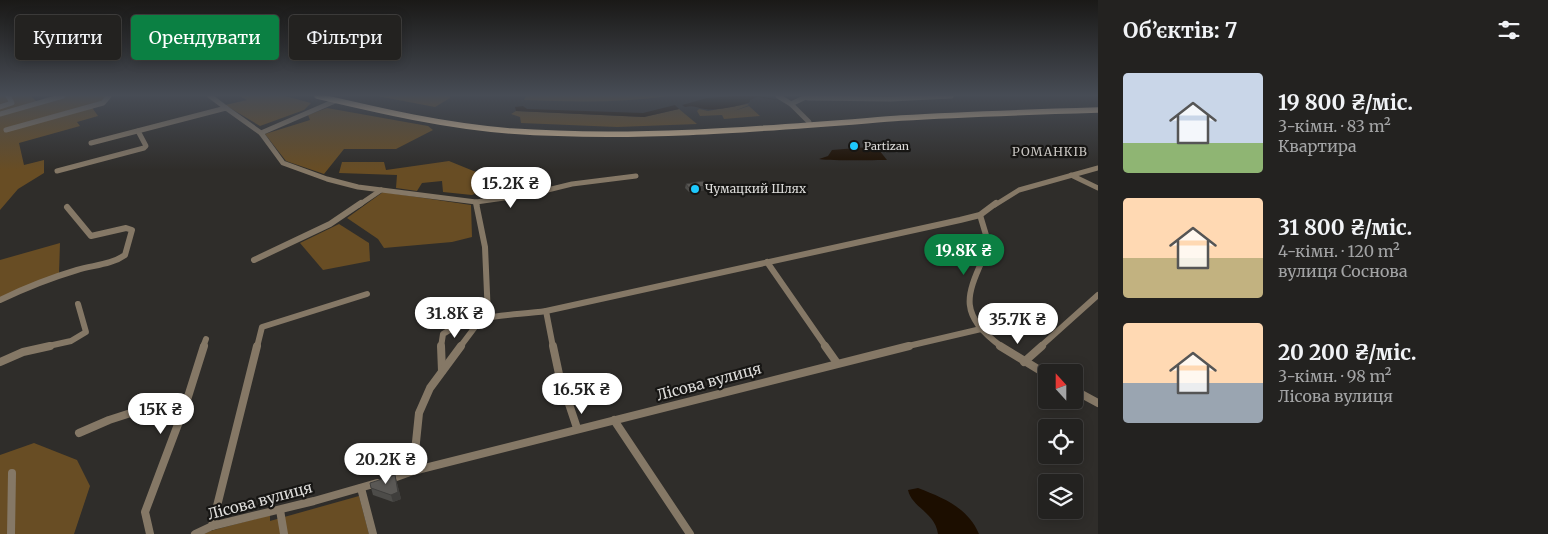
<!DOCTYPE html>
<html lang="uk">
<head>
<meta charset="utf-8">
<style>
	:root { --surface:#232220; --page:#2f2f2d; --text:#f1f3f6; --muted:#a3a4a5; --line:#403f3e; --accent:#0b8043 }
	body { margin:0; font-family:Merriweather,serif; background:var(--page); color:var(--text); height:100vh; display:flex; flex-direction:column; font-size:19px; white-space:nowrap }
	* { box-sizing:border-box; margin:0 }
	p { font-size:16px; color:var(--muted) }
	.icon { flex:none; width:28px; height:28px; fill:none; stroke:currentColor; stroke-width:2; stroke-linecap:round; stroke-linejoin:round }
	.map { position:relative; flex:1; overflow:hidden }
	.side { display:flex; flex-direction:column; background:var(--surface); width:450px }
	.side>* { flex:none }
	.guide { position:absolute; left:15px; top:15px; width:475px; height:45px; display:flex; gap:10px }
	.needle { width:32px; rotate:339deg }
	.buttons { position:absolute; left:1038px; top:364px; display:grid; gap:10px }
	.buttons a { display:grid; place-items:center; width:45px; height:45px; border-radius:5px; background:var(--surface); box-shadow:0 2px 12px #0003,0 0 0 1px var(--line); font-size:25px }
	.price { position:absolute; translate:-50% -42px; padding:0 11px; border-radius:18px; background:#fff; color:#222; font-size:16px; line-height:32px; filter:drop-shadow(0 1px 2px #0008) }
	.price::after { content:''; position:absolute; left:50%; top:30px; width:15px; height:11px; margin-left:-8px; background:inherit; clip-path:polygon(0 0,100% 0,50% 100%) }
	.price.current { background:var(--accent); color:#fff }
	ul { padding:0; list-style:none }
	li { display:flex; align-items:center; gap:15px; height:125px; padding:0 25px }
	li span { display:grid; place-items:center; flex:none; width:140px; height:100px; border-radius:5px; color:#555 }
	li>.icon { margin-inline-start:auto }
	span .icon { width:60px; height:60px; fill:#fffc; stroke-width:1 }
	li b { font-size:21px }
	h2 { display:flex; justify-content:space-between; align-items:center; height:60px; padding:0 25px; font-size:21px }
	.chip { padding:0 18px; border-radius:5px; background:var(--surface); box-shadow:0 2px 12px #0003,0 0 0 1px var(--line); font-size:18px; line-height:45px }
	.chip.current { background:var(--accent); color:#fff }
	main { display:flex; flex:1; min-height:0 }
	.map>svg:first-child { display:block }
</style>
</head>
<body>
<main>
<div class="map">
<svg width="1098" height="534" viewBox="0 0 1098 534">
	<rect width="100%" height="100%" fill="#2f2d2a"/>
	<g fill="#684d24">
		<path d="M 0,96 L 31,96 L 38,103 L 63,96 L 109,96 L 104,101 L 91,106 L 98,116 L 77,122 L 80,126 L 19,143 L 24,165 L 44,160 L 44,173 L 18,189 L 0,210 Z"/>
		<path d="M 239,96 L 285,96 L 311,103 L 304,110 L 260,126 L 225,105 L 247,100 Z"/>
		<path d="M 377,96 L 450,96 L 450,98 L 435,107 Z"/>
		<path d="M 526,96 L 669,96 C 621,103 573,102 524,100 Z"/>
		<path d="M 747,104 L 749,105 L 734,111 L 749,106 L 760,116 L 724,119 L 722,115 L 700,116 L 697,111 L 699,109 L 708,111 Z"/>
		<path d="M 327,108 L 428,126 L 433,130 L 396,149 L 344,149 L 324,174 L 286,161 L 265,134 L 310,120 L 308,115 Z"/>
		<path d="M 679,109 L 697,124 L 617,127 L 521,123 L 520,117 L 511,114 L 516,111 L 644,117 Z"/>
		<path d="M 449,161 L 476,172 L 480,192 L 472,195 L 443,192 L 442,181 L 422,183 L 417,191 L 396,188 L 397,175 L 339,173 L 342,162 L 384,162 L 386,170 Z"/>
		<path d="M 383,192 L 471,205 L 472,237 L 452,242 L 384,248 L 378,239 L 347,218 Z"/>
		<path d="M 339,224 L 369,243 L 370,261 L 323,270 L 300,243 Z"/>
		<path d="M 60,243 L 59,274 L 0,298 L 0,260 Z"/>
		<path d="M 34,443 L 77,460 L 90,486 L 74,534 L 0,534 L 0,455 Z"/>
		<path d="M 359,496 L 369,534 L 204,534 L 210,531 L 270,515 L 270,521 Z"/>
	</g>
	<g fill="#1c0e00">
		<path d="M 734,96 L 758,96 L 785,101 L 757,97 L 750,100 L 750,102 C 742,106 713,111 705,109 C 697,108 693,105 685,107 L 682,105 L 707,98 Z"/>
		<path d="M 675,105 L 679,109 L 644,117 L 516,111 L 515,107 L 523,106 L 527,109 L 643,113 Z"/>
		<path d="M 869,147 L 879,150 L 887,160 C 877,160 823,161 819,159 L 828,156 L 832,150 Z"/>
		<path d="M 918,488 C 944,498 968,508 979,534 L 938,534 C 935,512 912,508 908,490 Z"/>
	</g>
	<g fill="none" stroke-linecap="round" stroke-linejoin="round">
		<g stroke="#857866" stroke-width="5">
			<path d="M 210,96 L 226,108"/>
			<path d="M 778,96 L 791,104 L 809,122"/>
			<path d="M 808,98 L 891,99 L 951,96"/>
			<path d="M 791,104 L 808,96"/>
			<path d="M 0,107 L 12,103 L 8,96"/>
			<path d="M 0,114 L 63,96"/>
			<path d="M 6,130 L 103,103 L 109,96"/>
			<path d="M 261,133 L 335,101"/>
			<path d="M 91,143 L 226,108 L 261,133 L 283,163 L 327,179 L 358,187 L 476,202"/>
			<path d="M 57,171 L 144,148 L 146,146 L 138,131"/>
			<path d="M 1071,175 L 1098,188"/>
			<path d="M 359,205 L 381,190"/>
			<path d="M 477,205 L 476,202 L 527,195 L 572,184 L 636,176"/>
			<path d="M 995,205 L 1019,190 L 1098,168"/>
		</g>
		<g stroke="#857866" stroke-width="6">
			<path d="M 476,203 L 485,247 L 488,316"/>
			<path d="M 980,215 L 989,245 C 969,292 953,311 1002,347"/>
			<path d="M 254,260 L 330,224 L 361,203"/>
			<path d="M 767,262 L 826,347"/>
			<path d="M 0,300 C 25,288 50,278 77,270 C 93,265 111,265 125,255 L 132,230 L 126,228 L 91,236 L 67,207"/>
			<path d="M 546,311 L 553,347"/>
			<path d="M 44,347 L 71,341 L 86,332 L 78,304"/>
			<path d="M 203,347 L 206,339"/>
			<path d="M 257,347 L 262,327 L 367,294"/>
			<path d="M 441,347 L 443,334 C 473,314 511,316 546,311 L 960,220 L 980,215 L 996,203"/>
			<path d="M 460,347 L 481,319"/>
			<path d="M 904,347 L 981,329"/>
			<path d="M 1040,347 L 1098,295"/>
		</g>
		<g stroke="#857866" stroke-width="8">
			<path d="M 441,346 L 442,371"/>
			<path d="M 553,346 L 559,374 L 577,428"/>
			<path d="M 825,346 L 837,363"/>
			<path d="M 1000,346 L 1046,374"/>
			<path d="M 0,362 L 23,352 L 50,346"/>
			<path d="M 1024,362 L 1042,346"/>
			<path d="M 1074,390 L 1098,403"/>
			<path d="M 186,403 L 204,346"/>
			<path d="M 614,420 L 690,534"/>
			<path d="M 79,433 L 109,420 L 140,410 L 186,403 L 145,512 L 150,534"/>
			<path d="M 413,471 L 419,413 L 430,388 L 461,346"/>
			<path d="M 388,480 L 413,471 L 909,346"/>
			<path d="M 361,488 L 373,534"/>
			<path d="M 280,510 L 284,534"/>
			<path d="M 212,526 L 257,346"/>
			<path d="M 11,534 L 12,473"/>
			<path d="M 195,534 L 212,526 L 314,501 L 377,483"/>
		</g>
		<path stroke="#ddc19c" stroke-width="5.5" d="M 317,96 C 381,111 445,126 511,131 C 641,140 771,128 901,118 C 967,114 1032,112 1098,110"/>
	</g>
	<g fill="#4d4c49">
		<path d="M 686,184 L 706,186 L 706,190 L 689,192 L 685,188 Z"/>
		<path d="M 395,475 L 401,499 L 393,502 L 373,495 L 371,488 Z"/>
	</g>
	<g fill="#3f3e3c">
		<path d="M 706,186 L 706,190 L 689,192 L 689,188 Z"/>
		<path d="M 395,475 L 401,499 L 393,502 L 391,495 Z"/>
	</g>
	<g fill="#5a5855" stroke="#3f3e3c">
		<path d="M 703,181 L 706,186 L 689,188 L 686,184 Z"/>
		<path d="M 395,475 L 398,492 L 391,495 L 371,488 L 370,483 Z"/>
	</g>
	<linearGradient id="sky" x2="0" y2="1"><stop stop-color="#1a1917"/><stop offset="0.56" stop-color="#474c55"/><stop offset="1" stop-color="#474c55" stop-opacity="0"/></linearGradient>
	<rect width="1098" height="170" fill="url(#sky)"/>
	<g fill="#1ec9fd" stroke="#171614" stroke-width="2">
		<circle cx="854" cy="146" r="5"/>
		<circle cx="695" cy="189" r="5"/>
	</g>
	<g text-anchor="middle" stroke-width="4.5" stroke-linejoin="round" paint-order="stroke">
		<g font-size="11" fill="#dcdbd9" stroke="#171614" text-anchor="start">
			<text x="864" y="150">Partizan</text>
		</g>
		<g font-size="12" letter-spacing="1" fill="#cac7c3" stroke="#171614">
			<text x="1050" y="156">РОМАНКІВ</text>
		</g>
		<g font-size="12" fill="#dcdbd9" stroke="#171614" text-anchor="start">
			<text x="705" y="193">Чумацкий Шлях</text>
		</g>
		<g font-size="15" fill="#dcdbd9" stroke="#171614">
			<text transform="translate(709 382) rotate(-15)" y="5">Лісова вулиця</text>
			<text transform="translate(260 501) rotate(-15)" y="5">Лісова вулиця</text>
		</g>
	</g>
</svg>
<div class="buttons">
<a><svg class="needle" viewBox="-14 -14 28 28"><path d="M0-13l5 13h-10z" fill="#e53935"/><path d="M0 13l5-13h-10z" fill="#a3a4a5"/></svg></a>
<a><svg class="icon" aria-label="locate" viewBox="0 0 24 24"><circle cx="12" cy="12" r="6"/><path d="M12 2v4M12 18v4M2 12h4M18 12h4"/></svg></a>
<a><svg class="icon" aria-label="layers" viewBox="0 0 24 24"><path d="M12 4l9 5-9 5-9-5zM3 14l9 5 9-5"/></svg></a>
</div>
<b class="price" style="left:511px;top:209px">15.2K ₴</b>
<b class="price current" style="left:964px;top:276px">19.8K ₴</b>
<b class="price" style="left:455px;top:339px">31.8K ₴</b>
<b class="price" style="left:1018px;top:345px">35.7K ₴</b>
<b class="price" style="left:582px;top:415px">16.5K ₴</b>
<b class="price" style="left:161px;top:435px">15K ₴</b>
<b class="price" style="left:386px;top:485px">20.2K ₴</b>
<div class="guide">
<a class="chip">Купити</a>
<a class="chip current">Орендувати</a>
<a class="chip">Фільтри</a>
</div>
</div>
<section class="side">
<h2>Об’єктів: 7<svg class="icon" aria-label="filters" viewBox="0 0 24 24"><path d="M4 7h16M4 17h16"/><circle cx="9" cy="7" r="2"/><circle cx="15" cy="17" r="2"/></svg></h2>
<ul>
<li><span style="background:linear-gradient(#c9d6e8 70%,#8fb573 0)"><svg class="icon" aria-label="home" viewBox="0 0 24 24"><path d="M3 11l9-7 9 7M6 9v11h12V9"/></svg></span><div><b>19 800 ₴/міс.</b><p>3-кімн. · 83 m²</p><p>Квартира</p></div></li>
<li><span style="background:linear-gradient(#ffd9b3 60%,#c2b280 0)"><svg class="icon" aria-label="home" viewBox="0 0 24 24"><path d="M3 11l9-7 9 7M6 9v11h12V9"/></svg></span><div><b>31 800 ₴/міс.</b><p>4-кімн. · 120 m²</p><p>вулиця Соснова</p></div></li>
<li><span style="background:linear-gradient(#ffd9b3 60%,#9aa5b1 0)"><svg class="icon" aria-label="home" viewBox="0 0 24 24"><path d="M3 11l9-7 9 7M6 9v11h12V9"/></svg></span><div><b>20 200 ₴/міс.</b><p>3-кімн. · 98 m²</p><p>Лісова вулиця</p></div></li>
</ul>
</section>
</main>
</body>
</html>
